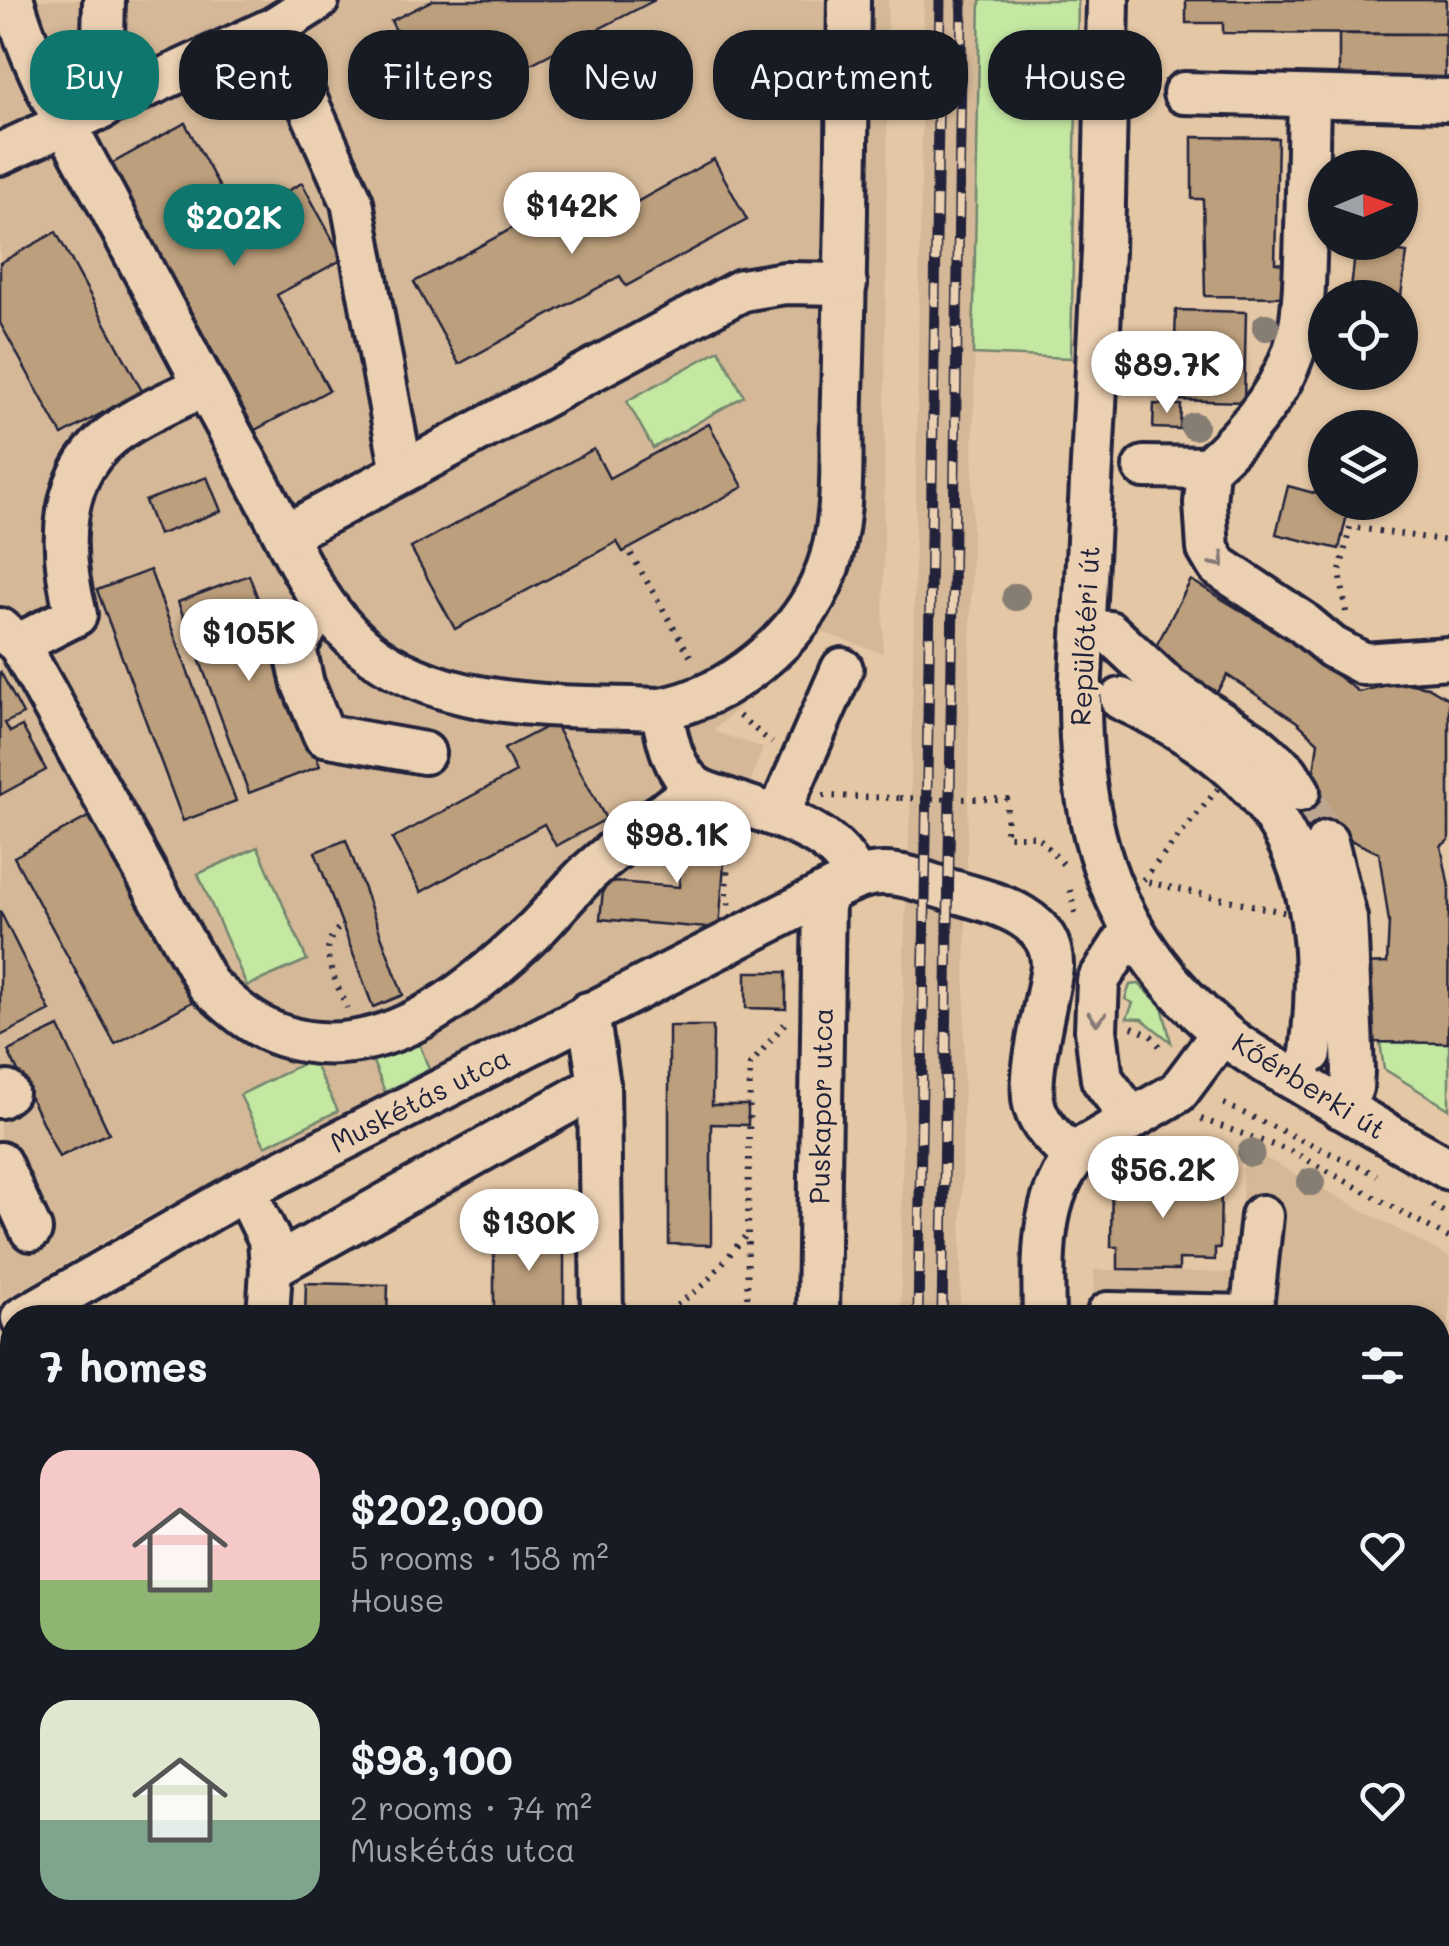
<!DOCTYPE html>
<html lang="en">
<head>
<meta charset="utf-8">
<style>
	:root { --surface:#171b24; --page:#20242c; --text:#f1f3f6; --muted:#9ea1a6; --accent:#0f766e }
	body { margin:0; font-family:Mali,sans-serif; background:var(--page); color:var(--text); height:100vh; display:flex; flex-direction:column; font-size:38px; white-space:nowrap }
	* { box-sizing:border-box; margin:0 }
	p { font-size:32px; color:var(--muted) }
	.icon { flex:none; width:55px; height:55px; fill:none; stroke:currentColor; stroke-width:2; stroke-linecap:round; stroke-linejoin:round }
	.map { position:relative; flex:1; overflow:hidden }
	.sheet { position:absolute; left:0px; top:1305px; width:1450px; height:642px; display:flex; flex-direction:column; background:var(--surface); border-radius:40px 40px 0 0; box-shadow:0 2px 8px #0004 }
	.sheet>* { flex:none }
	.banner { position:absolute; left:30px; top:30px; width:1390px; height:90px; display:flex; gap:20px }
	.needle { width:65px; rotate:88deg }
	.fabs { position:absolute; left:1308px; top:150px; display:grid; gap:20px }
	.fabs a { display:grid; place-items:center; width:110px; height:110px; border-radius:50%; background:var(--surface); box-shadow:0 2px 8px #0004; font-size:50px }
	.price { position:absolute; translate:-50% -85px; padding:0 22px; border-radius:35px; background:#fff; color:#222; font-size:32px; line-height:65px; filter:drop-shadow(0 2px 5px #0008) }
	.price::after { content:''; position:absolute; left:50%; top:60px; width:30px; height:22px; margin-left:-15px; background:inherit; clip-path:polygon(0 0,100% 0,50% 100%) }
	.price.selected { background:var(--accent); color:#fff }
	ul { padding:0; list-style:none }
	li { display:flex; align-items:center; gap:30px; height:250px; padding:0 40px }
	li span { display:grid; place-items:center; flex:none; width:280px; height:200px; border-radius:30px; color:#555 }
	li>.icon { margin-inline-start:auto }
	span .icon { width:120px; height:120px; fill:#fffc; stroke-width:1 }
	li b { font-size:42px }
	h2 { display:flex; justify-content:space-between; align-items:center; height:120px; padding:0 40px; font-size:42px }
	.chip { padding:0 35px; border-radius:40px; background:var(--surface); box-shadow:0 2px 8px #0004; font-size:35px; line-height:90px }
	.chip.selected { background:var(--accent); color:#fff }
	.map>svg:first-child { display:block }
</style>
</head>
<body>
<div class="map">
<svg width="1449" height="1946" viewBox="0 0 1449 1946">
	<rect width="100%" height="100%" fill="#e4c7a5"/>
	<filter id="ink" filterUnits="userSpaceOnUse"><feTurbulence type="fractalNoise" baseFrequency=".01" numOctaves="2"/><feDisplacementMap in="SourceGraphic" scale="20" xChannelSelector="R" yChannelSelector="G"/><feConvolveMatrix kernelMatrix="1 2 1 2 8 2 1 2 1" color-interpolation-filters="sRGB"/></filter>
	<g filter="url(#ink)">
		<g fill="#d4b897">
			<path d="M 0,0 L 888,0 L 883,653 L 819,631 L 713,731 L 763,748 L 748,788 L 727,824 L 719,929 L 705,928 L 385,1092 L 135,1223 L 0,1302 Z"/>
			<path d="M 924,0 L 980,0 L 960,1317 L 901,1318 L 904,954 L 911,789 Z"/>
			<path d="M 1243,1152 L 1258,1154 L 1449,1257 L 1449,1915 L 1438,1928 L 1438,1318 L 1094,1317 L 1094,1270 L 1241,1273 Z"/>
			<path d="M 1101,1935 L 1430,1935 L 1420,1946 L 1101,1946 Z"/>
		</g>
		<g fill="#c4e8a2" stroke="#73856e" stroke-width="2.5">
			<path d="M 980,0 L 1078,0 L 1071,358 L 973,354 Z"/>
			<path d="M 719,350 L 744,396 L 653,448 L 627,401 Z"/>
			<path d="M 258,847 L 307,960 L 247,986 L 198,874 Z"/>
			<path d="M 1139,984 L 1162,1006 L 1171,1042 L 1142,1019 L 1127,1018 L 1133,1003 L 1125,999 L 1130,985 Z"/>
			<path d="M 1449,1028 L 1449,1109 L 1384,1069 L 1380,1042 L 1448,1043 Z"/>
			<path d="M 415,1032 L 429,1069 L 385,1092 L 370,1054 Z"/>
			<path d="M 312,1059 L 338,1111 L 265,1146 L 240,1095 Z"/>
			<path d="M 12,1366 L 12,1935 L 60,1935 L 63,1946 L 0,1946 L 0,1373 Z"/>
		</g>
		<g fill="#bc9f7c" stroke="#22223b" stroke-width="2.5">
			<path d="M 433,0 L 655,0 L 488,86 L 483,75 L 433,101 L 391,21 Z"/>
			<path d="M 1186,0 L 1446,0 L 1445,34 L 1223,33 L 1223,23 L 1186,23 Z"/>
			<rect x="1339" y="34" width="106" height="53"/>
			<path d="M 185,123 L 237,219 L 302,183 L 343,259 L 277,295 L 329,390 L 255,430 L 111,164 Z"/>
			<path d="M 1192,137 L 1278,138 L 1275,263 L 1284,264 L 1284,297 L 1205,296 L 1203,199 L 1192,199 Z"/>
			<path d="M 714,159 L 747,220 L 626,286 L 620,276 L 459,364 L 414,282 L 597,182 L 615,214 Z"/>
			<path d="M 56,232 L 142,391 L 62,435 L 0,323 L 0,263 Z"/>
			<path d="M 1356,246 L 1407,253 L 1400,303 L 1400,298 L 1350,296 Z"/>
			<path d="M 1176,310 L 1246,312 L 1244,402 L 1173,400 Z"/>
			<path d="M 1154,404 L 1181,405 L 1180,429 L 1153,428 Z"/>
			<path d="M 709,424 L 743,487 L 623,552 L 617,542 L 455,629 L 411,548 L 594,449 L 609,478 Z"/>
			<path d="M 207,477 L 221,511 L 158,535 L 145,501 Z"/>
			<path d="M 1288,486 L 1325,496 L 1325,502 L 1350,502 L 1339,549 L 1276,534 Z"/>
			<path d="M 150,570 L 236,801 L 183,821 L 97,590 Z"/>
			<path d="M 249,575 L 320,766 L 249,793 L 178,602 Z"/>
			<path d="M 1191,580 L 1292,642 L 1359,692 L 1400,682 L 1428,687 L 1449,699 L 1449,840 L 1441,846 L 1449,887 L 1448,1043 L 1368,1042 L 1370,985 L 1364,985 L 1364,964 L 1387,963 L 1389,922 L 1379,853 L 1348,839 L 1325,814 L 1313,779 L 1318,742 L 1297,722 L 1227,675 L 1216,694 L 1154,650 Z"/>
			<path d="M 0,671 L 23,714 L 5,723 L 10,732 L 22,726 L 46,770 L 0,795 Z"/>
			<path d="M 554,723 L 606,819 L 556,846 L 544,824 L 421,892 L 392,839 L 516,772 L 504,749 Z"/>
			<path d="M 92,815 L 192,1002 L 115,1044 L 14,857 Z"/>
			<path d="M 684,820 L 727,824 L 719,929 L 600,919 L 604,881 L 679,887 Z"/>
			<path d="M 346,840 L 403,995 L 373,1007 L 315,852 Z"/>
			<path d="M 0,911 L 50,1011 L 0,1036 Z"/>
			<path d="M 746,972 L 786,972 L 786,1009 L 746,1008 Z"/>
			<path d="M 669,1026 L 713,1026 L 712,1105 L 748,1105 L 748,1125 L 711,1124 L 711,1245 L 669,1244 Z"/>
			<path d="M 59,1027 L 109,1133 L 59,1157 L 8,1051 Z"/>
			<path d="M 1112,1171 L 1161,1172 L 1161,1181 L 1221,1182 L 1220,1248 L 1215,1248 L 1215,1260 L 1179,1259 L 1179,1270 L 1118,1269 L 1118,1247 L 1111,1247 Z"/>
			<rect x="494" y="1230" width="70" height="88"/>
			<path d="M 306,1283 L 388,1285 L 387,1318 L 305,1318 Z"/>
			<path d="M 1438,1360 L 1449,1360 L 1449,1449 L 1438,1448 Z"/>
			<path d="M 1438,1448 L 1449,1449 L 1449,1536 L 1438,1536 Z"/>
			<rect x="1438" y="1583" width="11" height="97"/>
			<path d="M 230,1935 L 313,1935 L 312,1944 L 230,1943 Z"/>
			<rect x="656" y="1935" width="56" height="11"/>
			<path d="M 1205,1935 L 1339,1935 L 1339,1942 L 1205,1946 Z"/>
		</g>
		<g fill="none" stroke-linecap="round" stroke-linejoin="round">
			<path stroke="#bda690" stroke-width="40" stroke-dasharray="40 20" stroke-linecap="butt" d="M 1299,791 L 1327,842"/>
			<defs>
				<g id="minor">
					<path d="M 13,0 C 32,69 72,136 106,199 C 154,291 203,383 253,474 C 285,531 311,603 362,646 C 441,713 564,705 661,709"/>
					<path d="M 849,0 C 847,132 846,263 842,395 C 840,454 847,520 825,575 C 800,639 729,697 661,709 C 667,736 671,767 694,786 C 703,793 718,796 729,800 C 772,815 840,831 855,879"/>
					<path d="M 1108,0 L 1103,251 L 1080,695 C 1079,833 1112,940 1221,1032 C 1246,1053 1277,1069 1304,1085 C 1352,1114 1400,1142 1449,1169"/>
					<path d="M 274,28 L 352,202 L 402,472"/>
					<path d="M 1184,93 L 1449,100"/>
					<path d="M 1309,97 C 1308,151 1307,205 1305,259 C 1304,284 1304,311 1298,336 C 1286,389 1247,433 1208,468 L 1205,503 L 1208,549 L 1218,566 L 1302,622 L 1332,647 L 1364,664 L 1449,658"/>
					<path d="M 101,109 L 104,0"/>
					<path d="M 0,154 L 274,28 L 318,0"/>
					<path d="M 1144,467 L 1208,468"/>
					<path d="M 287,534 L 742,290 L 785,283 L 846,284"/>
					<path d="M 322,602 L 295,648 L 303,684 L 324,735 L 424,753"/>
					<path d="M 0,629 L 19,644 L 76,615 C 59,548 56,470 122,428 C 147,411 177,399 204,386"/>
					<path d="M 1084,630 L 1109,632 L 1169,688 L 1255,744 L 1287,772 L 1299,791"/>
					<path d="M 19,644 L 208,985 C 231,1006 253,1027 283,1036 C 379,1068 471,992 536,929 C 554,911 570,890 588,873 C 621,842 661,816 696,788"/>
					<path d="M 1121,699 C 1287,774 1332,875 1311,1053"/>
					<path d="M 778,816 L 842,669"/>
					<path d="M 1327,842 L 1346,918 L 1353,1070 L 1352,1088 L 1341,1108"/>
					<path d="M 1131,930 L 1098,981 L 1096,1030 L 1102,1079 L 1132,1119"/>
					<path d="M 588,1013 L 599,1085 L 602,1318"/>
					<path d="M 0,1097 L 7,1092"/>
					<path d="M 0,1163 L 31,1230"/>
					<path d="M 245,1190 L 269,1239 L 271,1268 L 268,1318"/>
					<path d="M 271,1268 L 599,1085"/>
					<path d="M 1108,1313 L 1251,1316"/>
					<path d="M 22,1318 L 245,1190 L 824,894 C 842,885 861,874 882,874 C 905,873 928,884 949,890 C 989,902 1053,914 1052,966 C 1048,1001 1025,1078 1035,1108 C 1041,1128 1059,1143 1074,1157"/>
					<path d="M 818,1318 L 824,894"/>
					<path d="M 1044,1318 C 1043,1258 1038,1188 1087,1145 L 1178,1092 L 1222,1033"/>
					<path d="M 1251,1318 L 1262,1216"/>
					<path d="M 1438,1557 L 1449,1557"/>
					<path d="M 1438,1701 L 1449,1701"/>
					<path d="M 1438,1839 L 1449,1763"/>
					<path d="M 409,1946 L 409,1935"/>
					<path d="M 814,1946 L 814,1935"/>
					<path d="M 1037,1946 L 1037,1935"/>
					<path d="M 1390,1946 L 1404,1935"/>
				</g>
			</defs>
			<use href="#minor" stroke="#22223b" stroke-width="48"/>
			<g stroke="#22223b" stroke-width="6" stroke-dasharray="2.5 8" stroke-linecap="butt">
				<path d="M 631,554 L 693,661"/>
				<path d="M 1346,612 L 1340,571 L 1350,527 L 1449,541"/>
				<path d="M 739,716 L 772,743"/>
				<path d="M 1221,785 C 1262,827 1278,857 1292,914 L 1142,881 Z"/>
				<path d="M 823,796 L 900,798"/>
				<path d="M 974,799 L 1007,799 L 1006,836 L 1037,836 L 1063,864"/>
				<path d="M 1070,890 L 1076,917"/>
				<path d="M 729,905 L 726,889 L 729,853 L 745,841"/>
				<path d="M 338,929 C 315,950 338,984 347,1008"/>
				<path d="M 1132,1027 L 1151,1036 L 1164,1051"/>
				<path d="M 1224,1104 L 1377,1175"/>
				<path d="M 1201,1119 L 1293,1152 L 1449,1238"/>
				<path d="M 1432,1205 L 1449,1214"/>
				<path d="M 660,1318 L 705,1284 L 747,1234"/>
				<path d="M 747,1318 L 750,1065 L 786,1022"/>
				<path d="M 222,1935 L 222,1946"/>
				<path d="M 516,1946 L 528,1935"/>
				<path d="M 735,1946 L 735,1935"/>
			</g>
			<use href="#minor" stroke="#ebd0b2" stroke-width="40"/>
			<defs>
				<g id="rail">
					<path d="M 918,1318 L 940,0"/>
					<path d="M 942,1318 L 962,0"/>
					<path d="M 933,1935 L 934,1946"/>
					<path d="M 956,1935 L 957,1946"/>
				</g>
			</defs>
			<use href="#rail" stroke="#22223b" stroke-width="11"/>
			<use href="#rail" stroke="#ebd0b2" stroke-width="8" stroke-dasharray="22" stroke-linecap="butt"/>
			<path stroke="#22223b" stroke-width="6" stroke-dasharray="2.5 8" stroke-linecap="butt" d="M 900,798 L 974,799"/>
		</g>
		<g fill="#867d73">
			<circle cx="1266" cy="327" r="14"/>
			<circle cx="1194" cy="426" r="14"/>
			<circle cx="1016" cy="597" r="14"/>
			<circle cx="1251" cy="1153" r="14"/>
			<circle cx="1311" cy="1182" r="14"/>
		</g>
		<defs><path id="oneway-chevron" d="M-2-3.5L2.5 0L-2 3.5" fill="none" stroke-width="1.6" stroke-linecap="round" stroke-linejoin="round" transform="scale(2.5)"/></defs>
		<g stroke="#867976">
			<use href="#oneway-chevron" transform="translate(1219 561) rotate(49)"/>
			<use href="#oneway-chevron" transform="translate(1097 1018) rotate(93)"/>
		</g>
	</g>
	<g text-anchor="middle" stroke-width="10" stroke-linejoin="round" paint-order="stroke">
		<g font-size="28" fill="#22223b" stroke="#ebd0b2">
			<text transform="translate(1085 636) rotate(-87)" y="10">Repülőtéri út</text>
			<text transform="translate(1309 1086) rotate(32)" y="10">Kőérberki út</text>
			<text transform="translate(420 1100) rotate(-27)" y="10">Muskétás utca</text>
			<text transform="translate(821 1106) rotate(-89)" y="10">Puskapor utca</text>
		</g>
	</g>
</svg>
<div class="fabs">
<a><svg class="needle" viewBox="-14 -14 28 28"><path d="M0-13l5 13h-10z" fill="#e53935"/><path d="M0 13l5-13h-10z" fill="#9ea1a6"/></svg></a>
<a><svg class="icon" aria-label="locate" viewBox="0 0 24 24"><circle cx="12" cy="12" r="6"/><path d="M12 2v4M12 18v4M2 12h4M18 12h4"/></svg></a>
<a><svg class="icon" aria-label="layers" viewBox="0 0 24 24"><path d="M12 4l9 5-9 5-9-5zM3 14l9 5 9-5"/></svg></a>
</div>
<b class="price" style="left:572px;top:257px">$142K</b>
<b class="price selected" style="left:234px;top:269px">$202K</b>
<b class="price" style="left:1167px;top:416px">$89.7K</b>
<b class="price" style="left:249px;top:684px">$105K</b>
<b class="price" style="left:677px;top:886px">$98.1K</b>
<b class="price" style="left:1163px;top:1221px">$56.2K</b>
<b class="price" style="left:529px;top:1274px">$130K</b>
<div class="banner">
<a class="chip selected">Buy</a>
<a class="chip">Rent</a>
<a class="chip">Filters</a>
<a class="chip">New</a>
<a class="chip">Apartment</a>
<a class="chip">House</a>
</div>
<section class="sheet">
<h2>7 homes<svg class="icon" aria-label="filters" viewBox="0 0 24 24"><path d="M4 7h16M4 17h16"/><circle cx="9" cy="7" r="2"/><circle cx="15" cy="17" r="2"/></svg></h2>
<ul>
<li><span style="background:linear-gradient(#f6c9c9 65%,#8fb573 0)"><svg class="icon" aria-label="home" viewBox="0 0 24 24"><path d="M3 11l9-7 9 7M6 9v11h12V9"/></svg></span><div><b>$202,000</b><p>5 rooms · 158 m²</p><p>House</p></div><svg class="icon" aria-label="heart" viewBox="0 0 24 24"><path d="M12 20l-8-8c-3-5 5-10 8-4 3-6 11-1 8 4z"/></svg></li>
<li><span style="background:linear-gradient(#dfe7d0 60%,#7fa58c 0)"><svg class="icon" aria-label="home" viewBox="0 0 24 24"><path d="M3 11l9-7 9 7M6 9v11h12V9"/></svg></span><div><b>$98,100</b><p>2 rooms · 74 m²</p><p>Muskétás utca</p></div><svg class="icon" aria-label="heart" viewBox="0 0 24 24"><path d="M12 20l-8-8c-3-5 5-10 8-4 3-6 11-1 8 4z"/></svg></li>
</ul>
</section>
</div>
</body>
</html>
